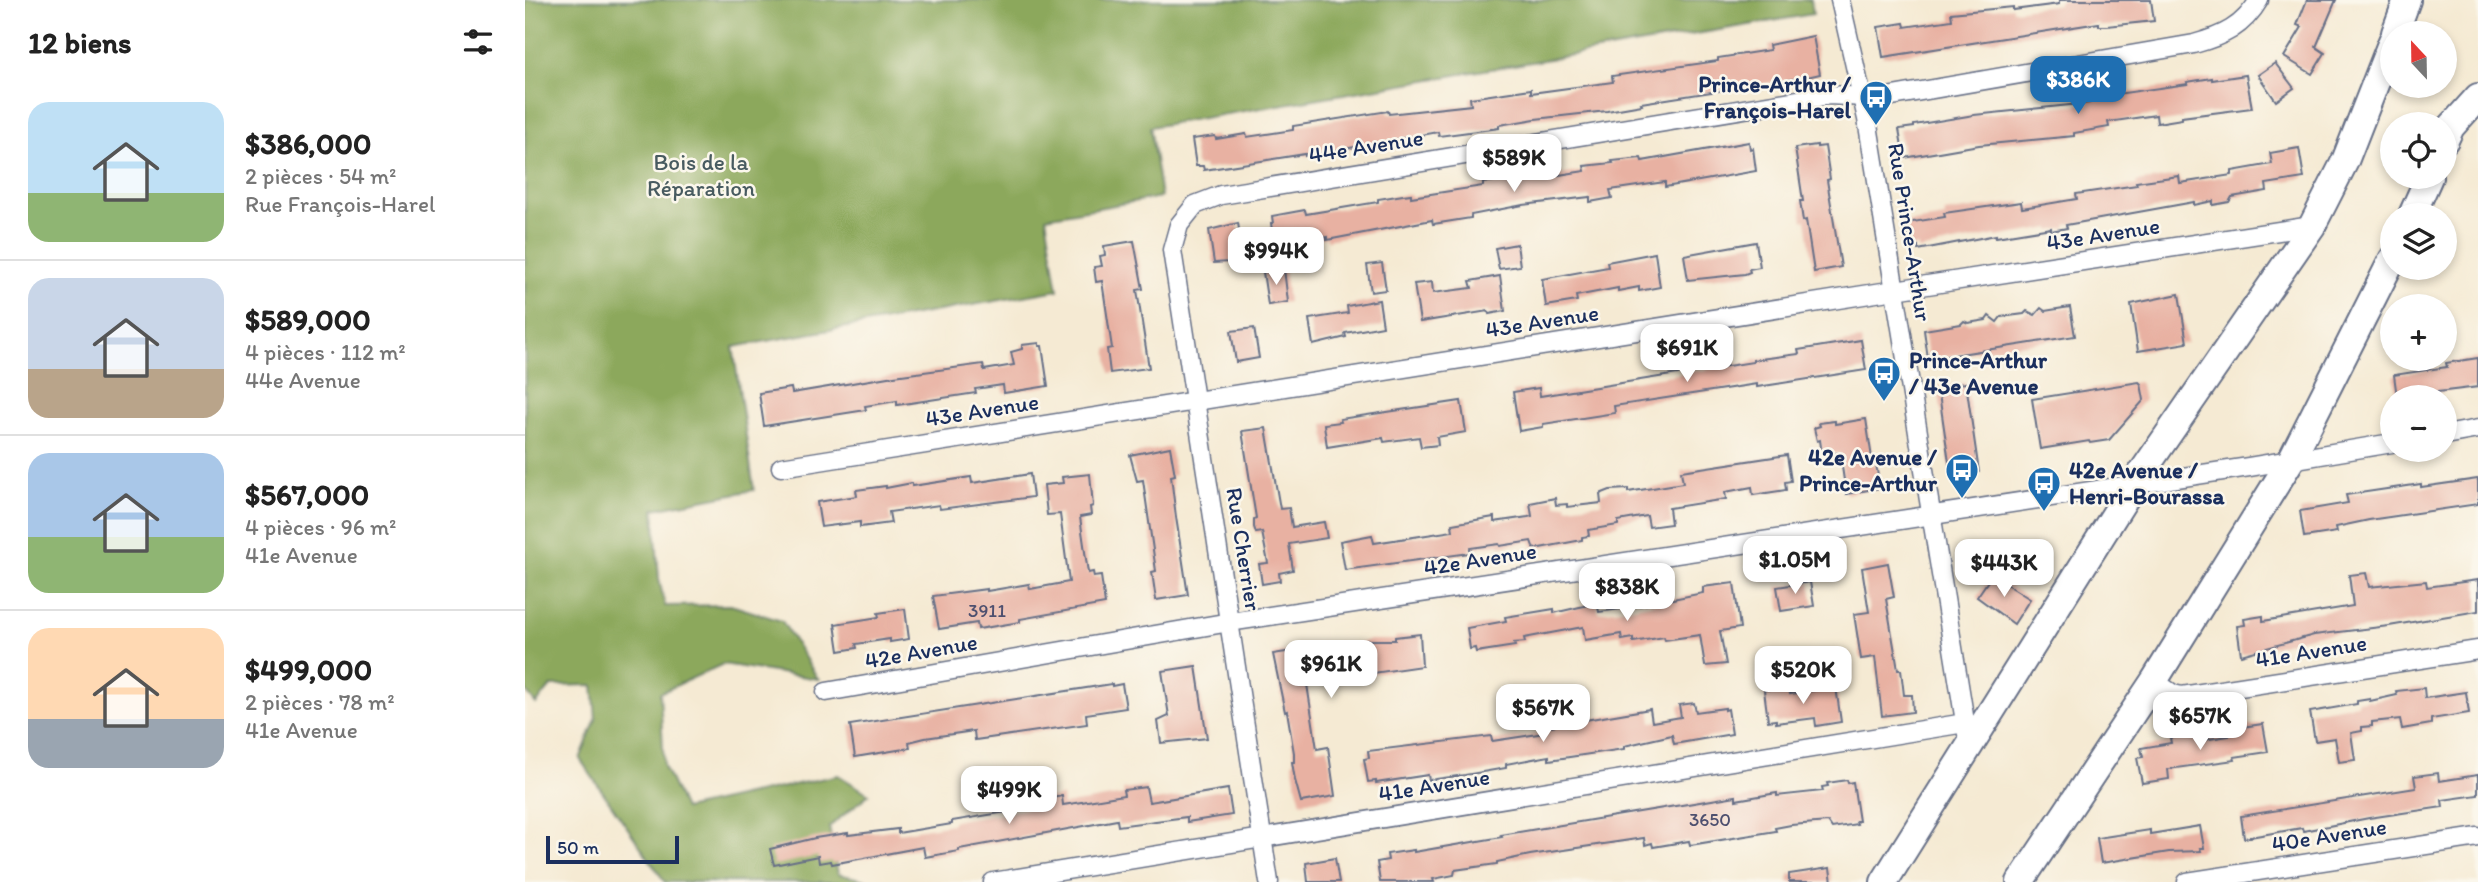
<!DOCTYPE html>
<html lang="fr">
<head>
<meta charset="utf-8">
<style>
	:root { --surface:#fff; --page:#f2f2f2; --text:#222; --muted:#767676; --line:#e0e0e0; --accent:#1f6fb2 }
	body { margin:0; font-family:Itim,sans-serif; background:var(--page); color:var(--text); height:100vh; display:flex; flex-direction:column; font-size:26px; white-space:nowrap }
	* { box-sizing:border-box; margin:0 }
	p { font-size:23px; color:var(--muted) }
	.icon { flex:none; width:38px; height:38px; fill:none; stroke:currentColor; stroke-width:2; stroke-linecap:round; stroke-linejoin:round }
	.map { position:relative; flex:1; overflow:hidden }
	.side { display:flex; flex-direction:column; background:var(--surface); width:525px }
	.side>* { flex:none }
	.needle { width:46px; rotate:338deg }
	.tools { position:absolute; left:1855px; top:21px; display:grid; gap:14px }
	.tools a { display:grid; place-items:center; width:77px; height:77px; border-radius:50%; background:var(--surface); box-shadow:0 4px 10px #0003; font-size:35px }
	.scale { position:absolute; left:21px; bottom:18px; width:133px; box-sizing:border-box; padding-left:7px; border:4px solid #1b2f5e; border-top:0; font-size:19px; line-height:24px; white-space:nowrap; color:#1b2f5e; -webkit-text-stroke:5px #fbf7ec; paint-order:stroke }
	.price { position:absolute; translate:-50% -60px; padding:0 16px; border-radius:14px; background:#fff; color:#222; font-size:23px; line-height:46px; filter:drop-shadow(0 2px 4px #0008) }
	.price::after { content:''; position:absolute; left:50%; top:42px; width:21px; height:16px; margin-left:-10px; background:inherit; clip-path:polygon(0 0,100% 0,50% 100%) }
	.price.selected { background:var(--accent); color:#fff }
	ul { padding:0; list-style:none }
	li { display:flex; align-items:center; gap:21px; height:175px; padding:0 28px }
	li+li { border-top:2px solid var(--line) }
	li span { display:grid; place-items:center; flex:none; width:196px; height:140px; border-radius:21px; color:#555 }
	li>.icon { margin-inline-start:auto }
	span .icon { width:84px; height:84px; fill:#fffc; stroke-width:1 }
	li b { font-size:30px }
	h2 { display:flex; justify-content:space-between; align-items:center; height:84px; padding:0 28px; font-size:30px }
	main { display:flex; flex:1; min-height:0 }
	.map>svg:first-child { display:block }
</style>
</head>
<body>
<main>
<section class="side">
<h2>12 biens<svg class="icon" aria-label="filters" viewBox="0 0 24 24"><path d="M4 7h16M4 17h16"/><circle cx="9" cy="7" r="2"/><circle cx="15" cy="17" r="2"/></svg></h2>
<ul>
<li><span style="background:linear-gradient(#bfe0f5 65%,#8fb573 0)"><svg class="icon" aria-label="home" viewBox="0 0 24 24"><path d="M3 11l9-7 9 7M6 9v11h12V9"/></svg></span><div><b>$386,000</b><p>2 pièces · 54 m²</p><p>Rue François-Harel</p></div></li>
<li><span style="background:linear-gradient(#c9d6e8 65%,#b9a48a 0)"><svg class="icon" aria-label="home" viewBox="0 0 24 24"><path d="M3 11l9-7 9 7M6 9v11h12V9"/></svg></span><div><b>$589,000</b><p>4 pièces · 112 m²</p><p>44e Avenue</p></div></li>
<li><span style="background:linear-gradient(#a9c7e8 60%,#8fb573 0)"><svg class="icon" aria-label="home" viewBox="0 0 24 24"><path d="M3 11l9-7 9 7M6 9v11h12V9"/></svg></span><div><b>$567,000</b><p>4 pièces · 96 m²</p><p>41e Avenue</p></div></li>
<li><span style="background:linear-gradient(#ffd9b3 65%,#9aa5b1 0)"><svg class="icon" aria-label="home" viewBox="0 0 24 24"><path d="M3 11l9-7 9 7M6 9v11h12V9"/></svg></span><div><b>$499,000</b><p>2 pièces · 78 m²</p><p>41e Avenue</p></div></li>
</ul>
</section>
<div class="map">
<svg width="1953" height="882" viewBox="0 0 1953 882">
	<rect width="100%" height="100%" fill="#fbf7ec"/>
	<filter id="ink" filterUnits="userSpaceOnUse"><feTurbulence type="fractalNoise" baseFrequency=".0143" numOctaves="2"/><feDisplacementMap in="SourceGraphic" scale="14" xChannelSelector="R" yChannelSelector="G"/><feConvolveMatrix kernelMatrix="1 2 1 2 8 2 1 2 1" color-interpolation-filters="sRGB"/></filter>
	<filter id="wash" filterUnits="userSpaceOnUse"><feTurbulence type="fractalNoise" baseFrequency=".00686" numOctaves="4" result="noise"/><feDisplacementMap in="SourceGraphic" scale="28" xChannelSelector="R" yChannelSelector="G"/><feGaussianBlur stdDeviation="1.57" result="paint"/><feColorMatrix in="noise" values="0 0 0 0 0 0 0 0 0 0 0 0 0 0 0 0 0 1.4 0 .05"/><feComposite in="paint" operator="in"/></filter>
	<g filter="url(#wash)">
		<rect width="100%" height="100%" fill="#f5ead3"/>
		<path fill="#8ca85b" stroke="#546c5c" stroke-width="2" d="M 0,0 L 1286,0 L 1288,14 L 625,127 L 636,197 L 521,217 L 533,290 L 208,347 L 229,490 L 129,509 L 134,579 L 140,606 L 206,605 L 257,621 L 293,679 L 198,664 L 135,693 L 139,766 L 159,809 L 313,775 L 344,794 L 304,827 L 313,874 L 349,882 L 140,882 L 55,759 L 71,719 L 68,685 L 26,686 L 11,704 L 0,690 Z"/>
		<g id="blocks">
			<g fill="#e8b1a2">
				<path d="M 1534,0 L 1626,0 L 1629,21 L 1582,26 L 1574,26 L 1574,23 L 1358,57 L 1353,27 L 1379,23 L 1380,27 L 1427,20 L 1426,13 L 1488,7 L 1488,10 L 1534,4 Z"/>
				<path d="M 1782,0 L 1811,0 L 1791,47 L 1800,53 L 1787,74 L 1759,57 L 1777,27 L 1772,25 Z"/>
				<path d="M 1288,36 L 1295,74 L 1282,77 L 1116,103 L 1117,105 L 1082,111 L 1010,119 L 974,125 L 974,128 L 914,136 L 913,132 L 780,156 L 780,154 L 679,170 L 678,166 L 671,166 L 667,139 L 690,136 L 691,139 L 721,134 L 722,137 L 768,130 L 768,126 L 863,111 L 864,114 L 946,105 L 945,98 L 1006,89 L 1006,93 L 1088,82 L 1087,76 L 1193,61 L 1193,58 L 1245,50 L 1244,45 Z"/>
				<path d="M 1750,63 L 1769,88 L 1751,101 L 1733,75 Z"/>
				<path d="M 1721,75 L 1727,108 L 1657,117 L 1657,119 L 1632,123 L 1631,115 L 1583,122 L 1584,127 L 1549,133 L 1549,136 L 1454,145 L 1379,158 L 1374,129 L 1389,127 L 1389,125 L 1449,115 L 1564,103 L 1563,98 L 1663,84 L 1662,82 L 1687,78 L 1687,80 Z"/>
				<path d="M 1224,142 L 1225,149 L 1228,148 L 1231,171 L 1140,187 L 1140,182 L 1085,190 L 1087,198 L 1065,202 L 1065,197 L 998,205 L 946,215 L 946,218 L 908,224 L 907,220 L 802,240 L 802,237 L 749,245 L 746,223 L 748,223 L 747,216 L 780,210 L 781,214 L 853,202 L 853,199 L 878,195 L 886,194 L 886,197 L 958,186 L 958,183 L 1026,171 L 1027,176 L 1060,171 L 1059,166 L 1088,163 L 1087,161 L 1116,158 L 1117,161 Z"/>
				<path d="M 1292,145 L 1292,147 L 1300,146 L 1305,179 L 1302,180 L 1316,267 L 1289,272 L 1281,220 L 1278,221 L 1275,201 L 1278,201 L 1270,148 Z"/>
				<path d="M 1774,148 L 1779,178 L 1741,184 L 1742,191 L 1707,197 L 1704,202 L 1688,205 L 1688,201 L 1669,205 L 1669,202 L 1541,225 L 1542,228 L 1526,231 L 1526,228 L 1471,237 L 1471,235 L 1393,250 L 1393,246 L 1385,248 L 1381,223 L 1420,217 L 1419,213 L 1496,202 L 1497,208 L 1552,199 L 1551,194 L 1612,185 L 1611,182 L 1654,176 L 1655,183 L 1707,175 L 1707,171 L 1747,164 L 1745,153 Z"/>
				<path d="M 713,223 L 719,261 L 689,263 L 684,230 Z"/>
				<path d="M 609,241 L 618,289 L 612,290 L 624,368 L 585,373 L 582,349 L 587,348 L 577,281 L 571,282 L 569,267 L 577,266 L 575,256 L 580,255 L 579,246 Z"/>
				<path d="M 1231,242 L 1235,267 L 1224,269 L 1225,272 L 1220,274 L 1163,280 L 1159,255 Z"/>
				<path d="M 992,244 L 995,266 L 974,269 L 970,248 Z"/>
				<path d="M 1130,253 L 1135,287 L 1114,291 L 1114,287 L 1093,291 L 1093,288 L 1051,296 L 1052,301 L 1021,306 L 1017,279 L 1083,267 L 1082,262 Z"/>
				<path d="M 857,263 L 861,290 L 846,292 L 842,265 Z"/>
				<path d="M 759,269 L 763,302 L 743,305 L 738,272 Z"/>
				<path d="M 975,276 L 980,311 L 964,314 L 963,311 L 895,322 L 889,284 L 907,282 L 908,293 L 947,288 L 945,281 Z"/>
				<path d="M 1654,294 L 1662,343 L 1613,351 L 1606,304 Z"/>
				<path d="M 854,300 L 858,326 L 820,333 L 821,337 L 788,345 L 784,319 L 823,313 L 822,306 Z"/>
				<path d="M 1545,307 L 1550,336 L 1403,359 L 1399,330 L 1436,324 L 1439,321 L 1443,323 L 1461,320 L 1464,316 L 1472,322 L 1476,317 L 1499,314 L 1502,311 L 1510,315 L 1516,308 L 1520,311 Z"/>
				<path d="M 729,328 L 734,358 L 711,362 L 706,331 Z"/>
				<path d="M 1336,340 L 1341,370 L 1232,387 L 1232,384 L 1089,406 L 1090,413 L 1018,424 L 1018,427 L 994,431 L 988,392 L 1014,388 L 1015,396 L 1228,362 L 1228,360 L 1274,354 L 1273,350 Z"/>
				<path d="M 514,343 L 514,346 L 517,346 L 523,386 L 479,393 L 478,385 L 450,389 L 451,393 L 372,405 L 372,401 L 340,406 L 341,410 L 239,426 L 234,393 L 266,388 L 267,393 L 369,376 L 458,364 L 459,370 L 489,365 L 486,352 L 497,349 L 497,345 Z"/>
				<path d="M 1953,358 L 1953,387 L 1872,397 L 1869,375 L 1922,367 L 1921,363 Z"/>
				<path d="M 1614,382 L 1616,384 L 1619,400 L 1584,440 L 1565,443 L 1564,441 L 1515,449 L 1507,399 Z"/>
				<path d="M 1441,383 L 1454,472 L 1426,476 L 1413,387 Z"/>
				<path d="M 936,401 L 941,432 L 912,437 L 913,445 L 896,447 L 894,437 L 859,442 L 858,438 L 802,447 L 799,424 L 816,422 L 815,419 Z"/>
				<path d="M 1341,419 L 1348,465 L 1351,464 L 1355,488 L 1321,494 L 1315,453 L 1297,454 L 1295,440 L 1292,441 L 1289,428 L 1295,426 L 1294,423 L 1310,421 L 1310,424 Z"/>
				<path d="M 741,428 L 755,509 L 764,508 L 767,527 L 799,522 L 802,538 L 764,544 L 768,570 L 754,573 L 755,581 L 737,584 L 734,564 L 743,563 L 737,532 L 731,533 L 729,527 L 729,519 L 731,518 L 717,431 Z"/>
				<path d="M 645,447 L 650,475 L 646,476 L 651,517 L 663,595 L 631,600 L 627,572 L 631,571 L 618,480 L 612,481 L 605,455 Z"/>
				<path d="M 1262,455 L 1266,481 L 1260,482 L 1261,490 L 1228,495 L 1227,487 L 1200,492 L 1201,499 L 1144,508 L 1146,524 L 1124,527 L 1122,516 L 1093,521 L 1093,525 L 1063,530 L 1064,536 L 1057,537 L 1057,540 L 1020,547 L 1009,549 L 1006,541 L 975,546 L 974,544 L 945,548 L 945,553 L 820,570 L 815,541 L 847,535 L 849,543 L 928,531 L 927,524 L 969,517 L 969,522 L 1003,517 L 1007,516 L 1005,503 L 1030,498 L 1031,505 L 1042,504 L 1042,507 L 1076,503 L 1075,494 L 1085,490 L 1103,489 L 1103,492 L 1158,483 L 1156,471 Z"/>
				<path d="M 505,474 L 508,497 L 415,509 L 414,505 L 364,512 L 366,523 L 335,527 L 335,522 L 296,527 L 292,502 L 332,496 L 331,490 L 361,486 L 361,488 L 387,483 L 387,486 L 446,477 L 447,483 Z"/>
				<path d="M 565,474 L 568,506 L 565,507 L 566,515 L 555,517 L 563,573 L 568,572 L 569,577 L 576,576 L 580,604 L 495,619 L 495,622 L 453,629 L 452,623 L 414,629 L 408,596 L 462,589 L 462,591 L 504,584 L 505,589 L 544,582 L 535,514 L 522,515 L 519,485 L 538,483 L 537,477 Z"/>
				<path d="M 1953,479 L 1953,504 L 1844,520 L 1811,527 L 1812,532 L 1779,537 L 1775,511 L 1823,503 L 1821,495 L 1896,484 L 1896,487 Z"/>
				<path d="M 1363,563 L 1369,597 L 1361,599 L 1373,670 L 1376,670 L 1379,695 L 1387,695 L 1388,712 L 1357,716 L 1350,657 L 1336,659 L 1329,614 L 1344,612 L 1337,568 Z"/>
				<path d="M 1841,573 L 1844,587 L 1901,581 L 1902,587 L 1953,580 L 1953,611 L 1864,626 L 1789,635 L 1716,655 L 1712,626 L 1720,625 L 1719,619 L 1738,616 L 1738,621 L 1828,606 L 1824,575 Z"/>
				<path d="M 1467,575 L 1505,599 L 1489,624 L 1452,597 Z"/>
				<path d="M 1285,582 L 1289,606 L 1256,611 L 1252,587 Z"/>
				<path d="M 1209,583 L 1215,628 L 1195,631 L 1201,664 L 1180,666 L 1175,635 L 1140,640 L 1139,637 L 1108,642 L 1108,638 L 1097,640 L 1096,634 L 1060,640 L 1058,627 L 999,638 L 1000,642 L 989,643 L 990,646 L 951,652 L 950,648 L 945,649 L 942,628 L 981,621 L 980,617 L 1029,609 L 1029,613 L 1072,603 L 1074,612 L 1103,608 L 1178,593 L 1178,587 Z"/>
				<path d="M 380,609 L 384,639 L 365,642 L 365,639 L 331,644 L 332,648 L 314,651 L 310,624 L 354,617 L 353,613 Z"/>
				<path d="M 895,634 L 897,666 L 835,675 L 834,672 L 781,678 L 792,749 L 803,747 L 810,796 L 776,802 L 770,780 L 767,762 L 769,762 L 769,753 L 762,711 L 760,712 L 748,654 L 774,650 L 775,657 L 778,656 L 779,659 L 831,653 L 830,644 L 843,640 L 870,640 L 870,637 Z"/>
				<path d="M 671,666 L 682,738 L 636,743 L 633,721 L 644,716 L 637,671 Z"/>
				<path d="M 587,684 L 587,686 L 597,684 L 601,708 L 561,714 L 562,724 L 450,740 L 449,731 L 400,738 L 384,742 L 385,748 L 330,757 L 325,725 Z"/>
				<path d="M 1264,687 L 1265,694 L 1311,687 L 1316,722 L 1291,726 L 1290,718 L 1251,723 L 1251,720 L 1243,721 L 1239,690 Z"/>
				<path d="M 1899,688 L 1900,698 L 1941,692 L 1944,713 L 1906,719 L 1906,724 L 1877,729 L 1875,719 L 1847,722 L 1847,726 L 1837,727 L 1837,731 L 1826,733 L 1830,760 L 1814,762 L 1810,738 L 1790,741 L 1785,712 L 1832,704 L 1832,701 L 1845,699 L 1845,701 L 1872,695 L 1871,691 Z"/>
				<path d="M 1169,703 L 1171,712 L 1200,708 L 1200,710 L 1203,709 L 1207,734 L 1149,744 L 1147,735 L 1099,746 L 1099,749 L 1024,760 L 1024,756 L 981,764 L 981,768 L 940,775 L 904,780 L 903,775 L 851,783 L 851,781 L 843,782 L 839,759 L 844,758 L 843,751 L 966,736 L 967,741 L 1020,733 L 1019,727 L 1125,709 L 1127,722 L 1156,717 L 1154,705 Z"/>
				<path d="M 1738,724 L 1743,752 L 1709,757 L 1710,760 L 1643,769 L 1644,779 L 1617,783 L 1612,758 L 1618,757 L 1616,748 L 1646,743 L 1645,738 L 1671,734 L 1672,741 L 1704,736 L 1703,729 Z"/>
				<path d="M 1913,773 L 1914,781 L 1953,775 L 1953,795 L 1917,800 L 1918,807 L 1844,818 L 1778,831 L 1777,828 L 1719,838 L 1716,816 L 1891,788 L 1889,776 Z"/>
				<path d="M 1322,780 L 1323,783 L 1328,782 L 1334,821 L 1331,821 L 1332,824 L 1307,828 L 1303,822 L 1266,825 L 1250,828 L 1251,831 L 1165,845 L 1164,841 L 1128,847 L 1127,843 L 1120,845 L 1119,838 L 1005,855 L 972,862 L 972,864 L 930,870 L 929,875 L 908,879 L 909,882 L 855,882 L 852,862 L 863,860 L 862,854 L 889,850 L 889,852 L 977,837 L 976,835 L 1211,796 L 1211,800 L 1252,793 L 1252,796 L 1298,791 L 1297,787 L 1303,786 L 1302,783 Z"/>
				<path d="M 621,787 L 624,802 L 703,789 L 707,815 L 662,822 L 662,817 L 646,819 L 593,826 L 592,820 L 434,849 L 434,851 L 400,857 L 398,847 L 307,864 L 306,861 L 294,863 L 293,856 L 249,865 L 245,849 L 290,838 L 323,833 L 323,835 L 373,829 L 373,833 L 427,824 L 427,821 L 512,807 L 511,801 L 537,796 L 538,805 L 599,795 L 598,790 Z"/>
				<path d="M 1675,826 L 1679,848 L 1675,848 L 1676,851 L 1644,852 L 1576,863 L 1572,838 L 1625,830 L 1625,834 Z"/>
				<path d="M 810,858 L 814,882 L 783,882 L 781,863 Z"/>
				<path d="M 1305,868 L 1307,882 L 1264,882 L 1264,874 Z"/>
			</g>
		</g>
	</g>
	<g filter="url(#ink)">
		<use href="#blocks" fill-opacity="0" stroke="#677087" stroke-width="2"/>
		<g fill="none" stroke-linecap="round" stroke-linejoin="round">
			<defs>
				<g id="minor">
					<path d="M 1315,0 L 1342,119 L 1442,734"/>
					<path d="M 1920,435 L 1953,429"/>
					<path d="M 256,467 L 1370,290 L 1787,226"/>
					<path d="M 1629,681 L 1648,694 L 1657,696 L 1953,650"/>
					<path d="M 301,692 L 705,622 L 1724,467 L 1867,443"/>
					<path d="M 468,882 L 1440,723"/>
					<path d="M 744,882 L 647,250 L 654,225 L 670,205 L 696,195 L 1304,95 L 1356,98 L 1669,44 C 1698,36 1718,27 1734,0"/>
					<path d="M 1662,882 L 1953,837"/>
				</g>
				<g id="primary">
					<path d="M 1870,33 L 1882,0"/>
					<path d="M 1920,140 L 1926,127 L 1953,97"/>
					<path d="M 1887,215 L 1904,177"/>
					<path d="M 1359,882 L 1609,484 L 1787,226 L 1820,161 L 1867,41"/>
					<path d="M 1495,882 L 1629,681 L 1766,460 L 1867,260"/>
				</g>
			</defs>
			<use href="#minor" stroke="#677087" stroke-width="21"/>
			<use href="#primary" stroke="#677087" stroke-width="30"/>
			<use href="#minor" stroke="#fff" stroke-width="18"/>
			<use href="#primary" stroke="#fff" stroke-width="26"/>
		</g>
	</g>
	<defs>
		<symbol id="bus-pin" viewBox="-11 -11 22 30"><path d="M0 17L-7.5 6A9.5 9.5 0 1 1 7.5 6Z" fill="#1f6fb2" stroke="#fbf7ec"/><path d="M-5-6H5V4H4V6H2V4H-2V6H-4V4H-5ZM-3.5-4V0h7V-4ZM-3.5 1.2v1.5H-2V1.2ZM2 1.2v1.5H3.5V1.2Z" fill="#fff"/></symbol>
	</defs>
	<g fill-rule="evenodd">
		<use href="#bus-pin" x="1332" y="78" width="38" height="52"/>
		<use href="#bus-pin" x="1340" y="354" width="38" height="52"/>
		<use href="#bus-pin" x="1418" y="451" width="38" height="52"/>
		<use href="#bus-pin" x="1500" y="464" width="38" height="52"/>
	</g>
	<g text-anchor="middle" stroke-width="5" stroke-linejoin="round" paint-order="stroke">
		<g font-size="19" fill="#4e506f">
			<text x="462" y="617">3911</text>
			<text x="1185" y="826">3650</text>
		</g>
		<g font-size="23" font-weight="bold" fill="#1b2f5e" stroke="#fbf7ec" text-anchor="end">
			<text x="1326" y="92">Prince-Arthur /<tspan x="1326" dy="26">François-Harel</tspan></text>
			<text x="1384" y="368" text-anchor="start">Prince-Arthur<tspan x="1384" dy="26">/ 43e Avenue</tspan></text>
			<text x="1412" y="465">42e Avenue /<tspan x="1412" dy="26">Prince-Arthur</tspan></text>
			<text x="1544" y="478" text-anchor="start">42e Avenue /<tspan x="1544" dy="26">Henri-Bourassa</tspan></text>
		</g>
		<g font-size="23" fill="#1b2f5e" stroke="#fbf7ec">
			<text transform="translate(841 146) rotate(-9)" y="8">44e Avenue</text>
			<text transform="translate(1385 232) rotate(81)" y="8">Rue Prince-Arthur</text>
			<text transform="translate(1578 234) rotate(-9)" y="8">43e Avenue</text>
			<text transform="translate(1017 321) rotate(-9)" y="8">43e Avenue</text>
			<text transform="translate(457 410) rotate(-9)" y="8">43e Avenue</text>
			<text transform="translate(719 549) rotate(81)" y="8">Rue Cherrier</text>
			<text transform="translate(955 559) rotate(-9)" y="8">42e Avenue</text>
			<text transform="translate(396 651) rotate(-10)" y="8">42e Avenue</text>
			<text transform="translate(1786 651) rotate(-9)" y="8">41e Avenue</text>
			<text transform="translate(909 785) rotate(-9)" y="8">41e Avenue</text>
			<text transform="translate(1804 835) rotate(-9)" y="8">40e Avenue</text>
		</g>
		<g font-size="23" fill="#485b60" stroke="#fbf7ec">
			<text x="176" y="170">Bois de la<tspan x="176" dy="26">Réparation</tspan></text>
		</g>
	</g>
</svg>
<div class="tools">
<a><svg class="needle" viewBox="-14 -14 28 28"><path d="M0-13l5 13h-10z" fill="#e53935"/><path d="M0 13l5-13h-10z" fill="#767676"/></svg></a>
<a><svg class="icon" aria-label="locate" viewBox="0 0 24 24"><circle cx="12" cy="12" r="6"/><path d="M12 2v4M12 18v4M2 12h4M18 12h4"/></svg></a>
<a><svg class="icon" aria-label="layers" viewBox="0 0 24 24"><path d="M12 4l9 5-9 5-9-5zM3 14l9 5 9-5"/></svg></a>
<a>+</a>
<a>−</a>
</div>
<div class="scale">50 m</div>
<b class="price selected" style="left:1553px;top:116px">$386K</b>
<b class="price" style="left:989px;top:194px">$589K</b>
<b class="price" style="left:751px;top:287px">$994K</b>
<b class="price" style="left:1162px;top:384px">$691K</b>
<b class="price" style="left:1270px;top:596px">$1.05M</b>
<b class="price" style="left:1479px;top:599px">$443K</b>
<b class="price" style="left:1102px;top:623px">$838K</b>
<b class="price" style="left:806px;top:700px">$961K</b>
<b class="price" style="left:1278px;top:706px">$520K</b>
<b class="price" style="left:1018px;top:744px">$567K</b>
<b class="price" style="left:1675px;top:752px">$657K</b>
<b class="price" style="left:484px;top:826px">$499K</b>
</div>
</main>
</body>
</html>
